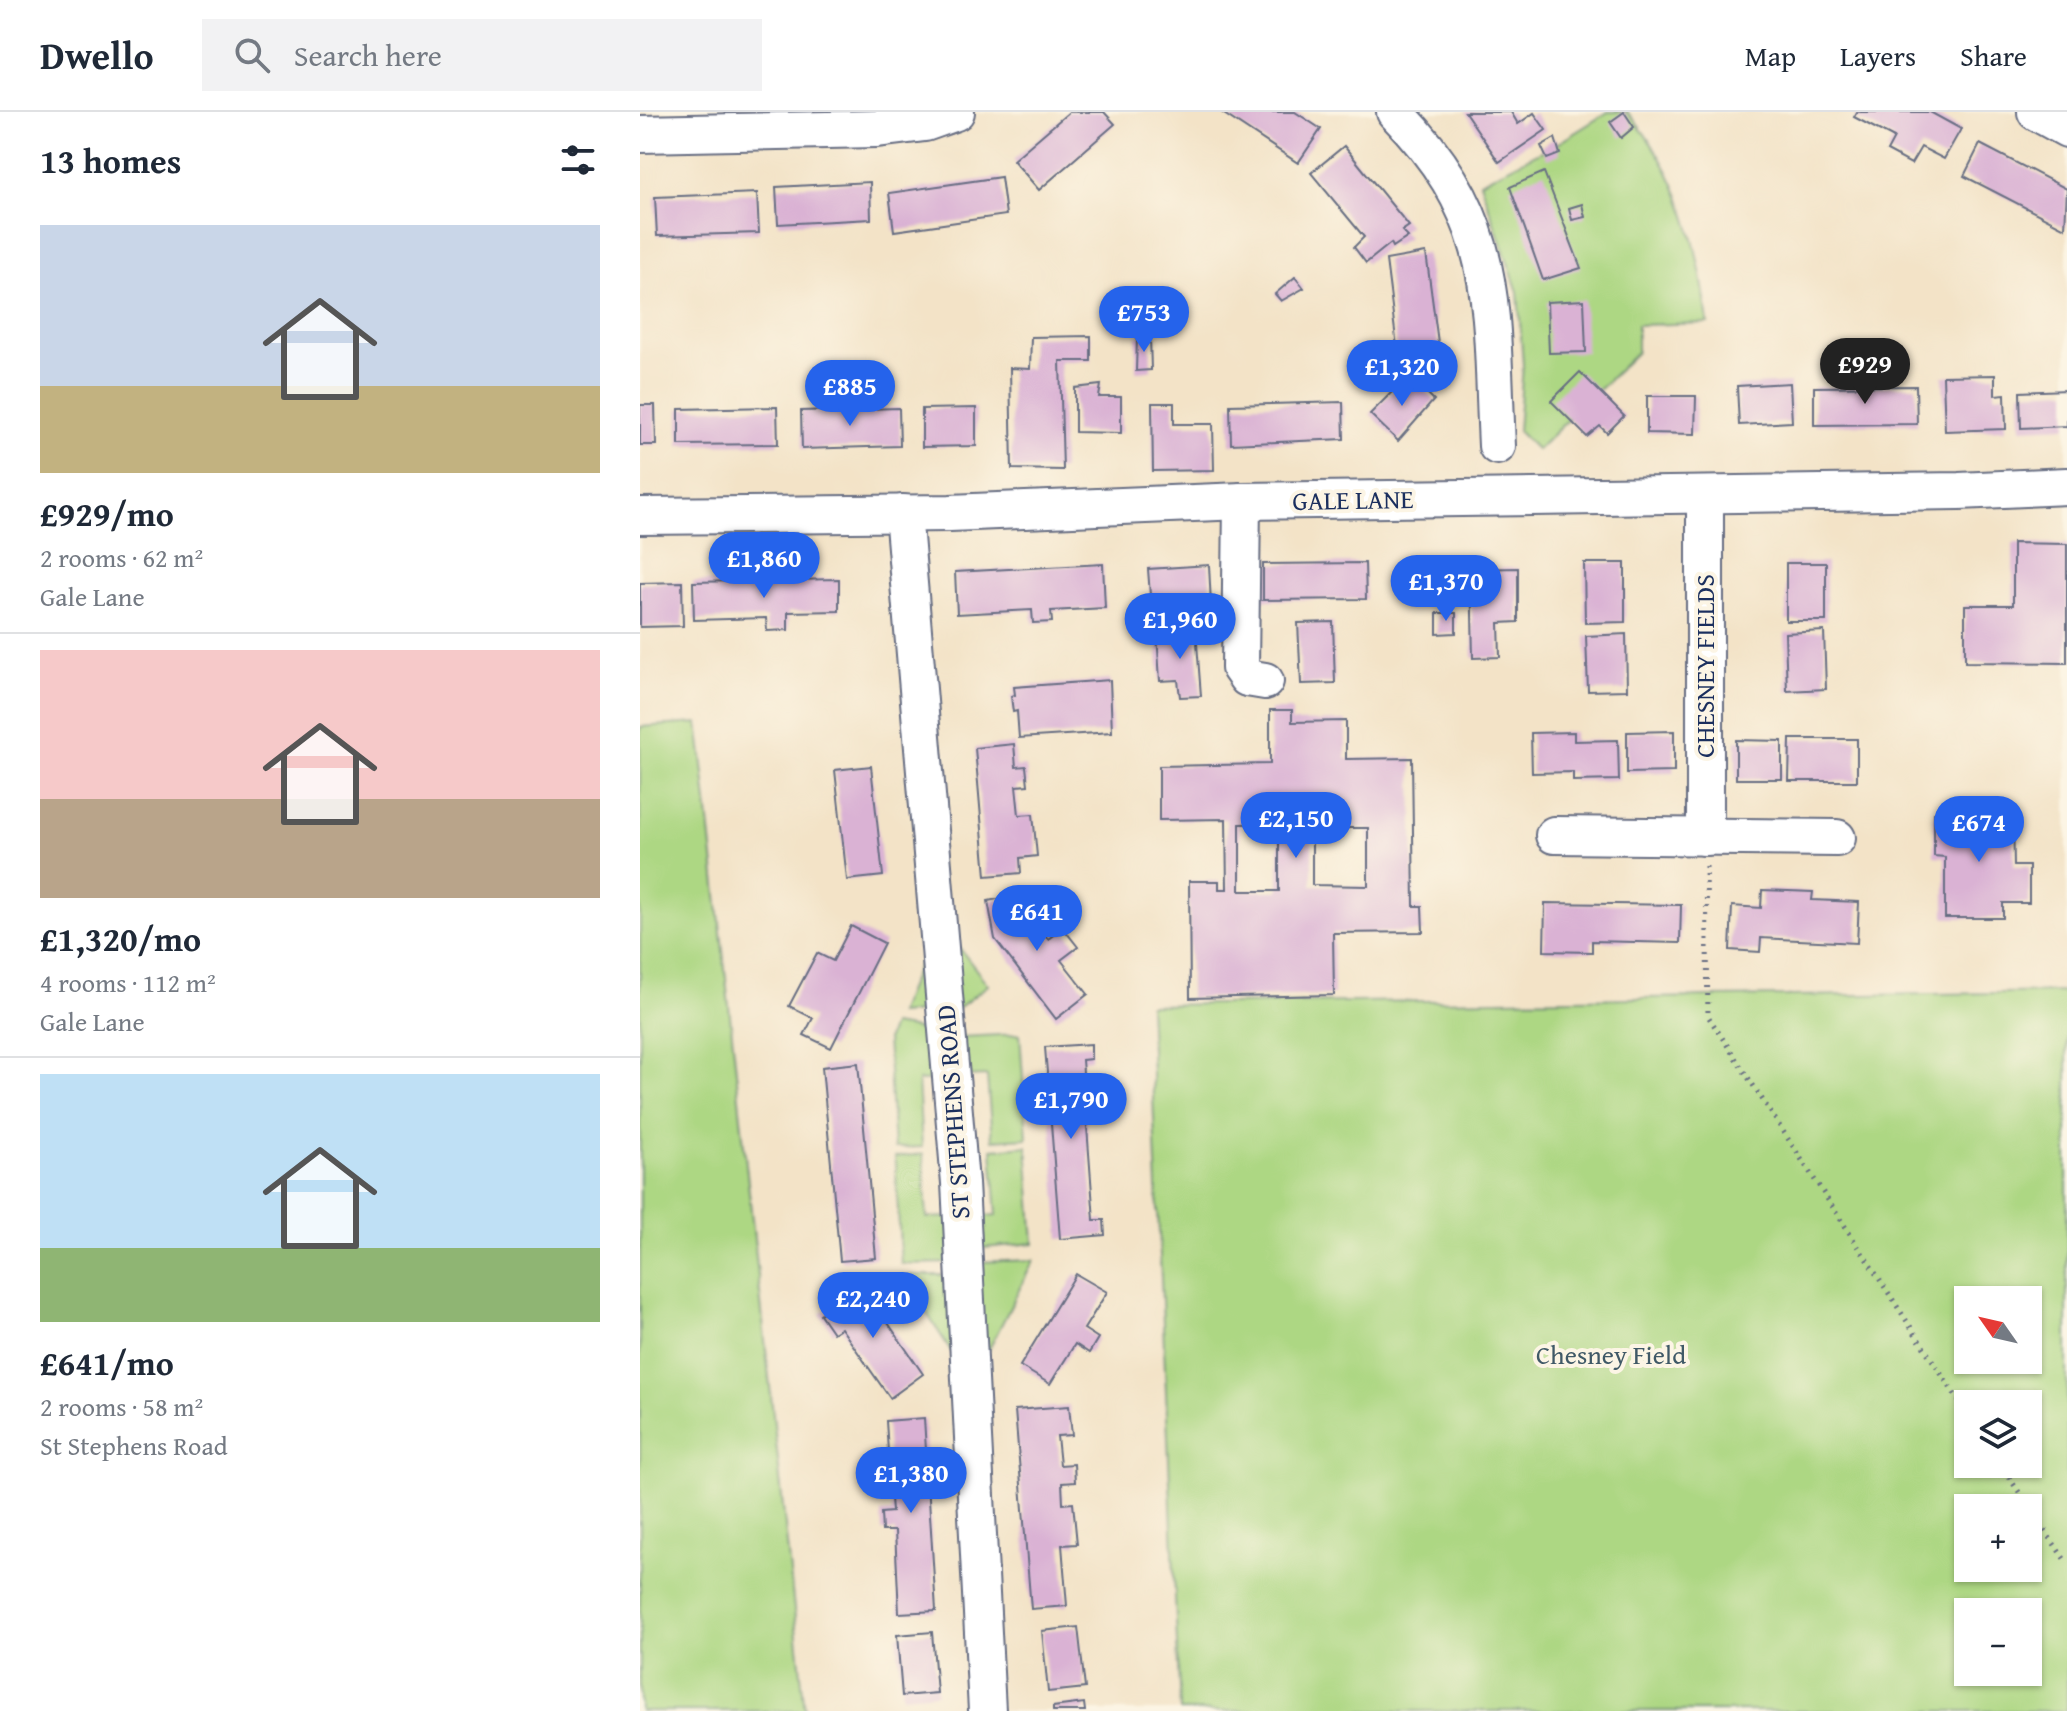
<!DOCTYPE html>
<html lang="en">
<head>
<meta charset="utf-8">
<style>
	:root { --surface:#fff; --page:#f2f2f3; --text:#1f2937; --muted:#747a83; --line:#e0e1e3; --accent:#2563eb }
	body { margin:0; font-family:"Gentium Book Plus",serif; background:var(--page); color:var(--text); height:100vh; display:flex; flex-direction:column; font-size:30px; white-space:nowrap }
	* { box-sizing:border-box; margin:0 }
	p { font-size:26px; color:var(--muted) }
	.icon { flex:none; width:44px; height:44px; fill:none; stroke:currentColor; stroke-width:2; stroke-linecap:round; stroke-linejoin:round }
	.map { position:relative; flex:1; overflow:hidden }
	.panel { display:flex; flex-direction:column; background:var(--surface); width:640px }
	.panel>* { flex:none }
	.needle { width:52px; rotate:304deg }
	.tools { position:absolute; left:1314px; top:1174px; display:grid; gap:16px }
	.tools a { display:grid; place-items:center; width:88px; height:88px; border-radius:0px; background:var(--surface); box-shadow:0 2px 6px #0004; font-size:40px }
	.price { position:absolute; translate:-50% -68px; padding:0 18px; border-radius:28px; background:var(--accent); color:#fff; font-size:26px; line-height:52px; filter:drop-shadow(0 2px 4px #0008) }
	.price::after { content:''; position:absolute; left:50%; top:48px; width:24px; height:18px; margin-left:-12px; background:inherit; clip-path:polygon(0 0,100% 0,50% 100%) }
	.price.active { background:#222; color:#fff }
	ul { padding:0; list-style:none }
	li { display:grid; align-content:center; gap:16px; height:424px; padding:0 40px }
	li+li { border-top:2px solid var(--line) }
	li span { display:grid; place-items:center; height:248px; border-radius:0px; color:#555 }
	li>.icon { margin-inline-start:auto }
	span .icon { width:144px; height:144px; fill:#fffc; stroke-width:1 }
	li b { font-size:34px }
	h2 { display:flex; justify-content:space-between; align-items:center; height:96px; padding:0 40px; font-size:34px }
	header { display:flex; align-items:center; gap:48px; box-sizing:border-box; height:112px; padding:0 40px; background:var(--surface); border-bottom:2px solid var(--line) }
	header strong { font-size:38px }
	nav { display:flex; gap:44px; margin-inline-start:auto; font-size:28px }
	.search { width:560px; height:72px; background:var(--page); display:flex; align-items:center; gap:20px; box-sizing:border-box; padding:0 28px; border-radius:0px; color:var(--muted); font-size:30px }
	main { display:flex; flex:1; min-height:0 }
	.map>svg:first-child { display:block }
</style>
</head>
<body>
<header>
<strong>Dwello</strong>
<div class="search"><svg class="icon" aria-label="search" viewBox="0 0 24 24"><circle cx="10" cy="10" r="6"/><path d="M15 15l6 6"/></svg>Search here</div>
<nav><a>Map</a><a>Layers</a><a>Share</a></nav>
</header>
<main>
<section class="panel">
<h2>13 homes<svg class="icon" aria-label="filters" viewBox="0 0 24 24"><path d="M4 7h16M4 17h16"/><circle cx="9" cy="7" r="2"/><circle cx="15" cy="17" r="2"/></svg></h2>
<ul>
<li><span style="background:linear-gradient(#c9d6e8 65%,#c2b280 0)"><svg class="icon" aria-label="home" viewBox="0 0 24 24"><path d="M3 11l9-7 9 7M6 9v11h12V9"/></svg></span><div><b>£929/mo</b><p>2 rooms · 62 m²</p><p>Gale Lane</p></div></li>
<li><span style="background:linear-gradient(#f6c9c9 60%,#b9a48a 0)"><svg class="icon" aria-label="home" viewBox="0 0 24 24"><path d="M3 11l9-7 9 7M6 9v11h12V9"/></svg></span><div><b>£1,320/mo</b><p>4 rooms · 112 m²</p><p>Gale Lane</p></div></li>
<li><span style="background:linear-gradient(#bfe0f5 70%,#8fb573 0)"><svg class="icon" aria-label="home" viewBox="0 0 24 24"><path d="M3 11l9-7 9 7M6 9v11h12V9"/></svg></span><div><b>£641/mo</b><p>2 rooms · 58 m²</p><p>St Stephens Road</p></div></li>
</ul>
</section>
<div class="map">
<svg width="1427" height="1599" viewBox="0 0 1427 1599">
	<rect width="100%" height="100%" fill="#fcf5e5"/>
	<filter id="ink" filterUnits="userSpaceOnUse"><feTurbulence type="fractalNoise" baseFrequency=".0125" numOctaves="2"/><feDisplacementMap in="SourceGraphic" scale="16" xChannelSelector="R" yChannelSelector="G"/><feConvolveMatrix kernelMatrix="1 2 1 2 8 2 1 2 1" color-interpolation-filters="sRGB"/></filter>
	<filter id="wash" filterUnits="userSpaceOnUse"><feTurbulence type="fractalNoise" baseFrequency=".006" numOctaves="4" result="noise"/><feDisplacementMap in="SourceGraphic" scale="32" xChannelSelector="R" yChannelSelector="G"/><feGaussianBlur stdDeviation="1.8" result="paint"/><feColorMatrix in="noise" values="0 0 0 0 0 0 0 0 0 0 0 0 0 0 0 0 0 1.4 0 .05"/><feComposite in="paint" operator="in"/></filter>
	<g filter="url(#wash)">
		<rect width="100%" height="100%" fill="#f3e3c7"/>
		<g fill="#add783" stroke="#648370" stroke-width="2" fill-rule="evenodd">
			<path d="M 968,0 L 987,0 C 1041,60 1059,133 1068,211 L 997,213 L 997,240 L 897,338 L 878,319 L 883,253 L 878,180 L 840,70 L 920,30 Z"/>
			<path d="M 58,611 L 62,644 L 165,1599 L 0,1599 L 0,615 Z"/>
			<path d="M 311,825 L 348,873 L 317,897 Z"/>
			<path d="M 289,827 L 295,899 L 258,902 Z"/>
			<path d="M 1427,880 L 1427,1599 L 540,1599 L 509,893 ZM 1328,1188 L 1388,1188 L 1388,1248 L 1328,1248 ZM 1328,1292 L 1388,1292 L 1388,1352 L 1328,1352 ZM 1328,1396 L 1388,1396 L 1388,1456 L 1328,1456 ZM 1328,1500 L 1388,1500 L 1388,1560 L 1328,1560 Z"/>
			<path d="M 252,913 L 297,920 L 302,968 L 278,969 L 282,1035 L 254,1036 L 247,927 Z"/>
			<path d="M 380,922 L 387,1026 L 352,1028 L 347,964 L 322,965 L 320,925 Z"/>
			<path d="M 387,1034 L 394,1131 L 334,1137 L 332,1105 L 357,1103 L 352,1037 Z"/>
			<path d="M 283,1042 L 287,1106 L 311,1105 L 313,1151 L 261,1152 L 255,1045 Z"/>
			<path d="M 394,1148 L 340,1255 L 335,1150 Z"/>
			<path d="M 262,1163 L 313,1163 L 317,1248 Z"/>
		</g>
		<g id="blocks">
			<g fill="#dab2d4" fill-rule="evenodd">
				<path d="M 429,0 L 464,0 L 475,12 L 399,78 L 373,48 Z"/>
				<path d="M 581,0 L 655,0 L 681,17 L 658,51 Z"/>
				<path d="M 825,0 L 871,0 L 878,12 L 894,1 L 906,18 L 859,50 Z"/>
				<path d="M 984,0 L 994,15 L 981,26 L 970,10 Z"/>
				<path d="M 1217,0 L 1290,0 L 1321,17 L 1304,47 L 1281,35 L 1271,52 L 1247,39 L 1254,26 L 1214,5 Z"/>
				<path d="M 915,26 L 920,42 L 907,47 L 901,34 Z"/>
				<path d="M 1340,32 L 1427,77 L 1425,116 L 1324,64 Z"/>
				<path d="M 704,34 L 769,114 L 762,119 L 768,125 L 753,135 L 751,131 L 726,151 L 714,135 L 724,125 L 671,61 Z"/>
				<path d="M 904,60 L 941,156 L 903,168 L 870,75 Z"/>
				<path d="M 361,65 L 366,103 L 254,119 L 249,81 Z"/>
				<path d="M 230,70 L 231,107 L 138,112 L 136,75 Z"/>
				<path d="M 117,81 L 119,121 L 17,124 L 15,85 Z"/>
				<path d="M 942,92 L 945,105 L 932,108 L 929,96 Z"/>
				<path d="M 786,141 L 799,238 L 793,239 L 795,254 L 768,251 L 767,241 L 758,243 L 746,148 Z"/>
				<path d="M 655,165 L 664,176 L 641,189 L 635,182 Z"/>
				<path d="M 944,188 L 946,240 L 909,241 L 907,190 Z"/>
				<path d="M 510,223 L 511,258 L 496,259 L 497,225 Z"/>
				<path d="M 451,224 L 451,249 L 420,249 L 423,358 L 372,357 L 370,256 L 390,257 L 391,225 Z"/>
				<path d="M 940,260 L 984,304 L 967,321 L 960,314 L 947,325 L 911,289 Z"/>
				<path d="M 769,263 L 794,288 L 758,329 L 730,302 Z"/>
				<path d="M 1355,263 L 1355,283 L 1365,282 L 1366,317 L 1305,319 L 1303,264 Z"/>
				<path d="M 1150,271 L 1152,310 L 1099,313 L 1097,274 Z"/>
				<path d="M 461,273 L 459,285 L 481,285 L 481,321 L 435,320 L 435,276 Z"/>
				<path d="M 1276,274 L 1277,312 L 1174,313 L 1174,275 Z"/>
				<path d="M 1427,278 L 1427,314 L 1381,316 L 1380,280 Z"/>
				<path d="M 1007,284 L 1056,284 L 1055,322 L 1007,321 Z"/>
				<path d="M 703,290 L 704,327 L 591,332 L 590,293 Z"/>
				<path d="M 512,291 L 534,291 L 534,312 L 573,312 L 574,358 L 513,359 Z"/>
				<path d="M 0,293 L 15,293 L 16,333 L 0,333 Z"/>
				<path d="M 137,295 L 138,332 L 39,333 L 39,297 Z"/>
				<path d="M 259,296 L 260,334 L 162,337 L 161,299 Z"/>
				<path d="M 336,296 L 336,334 L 282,335 L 282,297 Z"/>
				<path d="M 1373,431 L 1427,432 L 1427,551 L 1325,550 L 1325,493 L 1373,493 Z"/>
				<path d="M 725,451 L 726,487 L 623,488 L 623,452 Z"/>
				<path d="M 944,451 L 985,451 L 985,510 L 945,511 Z"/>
				<rect x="1146" y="451" width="40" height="58"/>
				<path d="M 463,452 L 465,496 L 411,499 L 412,510 L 393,511 L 392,498 L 317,502 L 315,460 Z"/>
				<path d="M 569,453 L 571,492 L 511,496 L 508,457 Z"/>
				<path d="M 878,456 L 878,510 L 859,511 L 860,545 L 833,546 L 831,457 Z"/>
				<path d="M 199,467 L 199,499 L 148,500 L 148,518 L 127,519 L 126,506 L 54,508 L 53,470 Z"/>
				<path d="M 42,470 L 43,514 L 0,515 L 0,471 Z"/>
				<path d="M 797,501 L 816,501 L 816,521 L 797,522 Z"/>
				<path d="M 693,510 L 695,571 L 661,572 L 658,511 Z"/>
				<path d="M 556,518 L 561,584 L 540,585 L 538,568 L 520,569 L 517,521 Z"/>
				<path d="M 1184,519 L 1186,577 L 1147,579 L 1145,521 Z"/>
				<path d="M 986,522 L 987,578 L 948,579 L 946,524 Z"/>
				<path d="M 470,568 L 472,620 L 379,626 L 377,599 L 373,600 L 371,584 L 375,583 L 374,575 Z"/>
				<path d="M 630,598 L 652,598 L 652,610 L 706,609 L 706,647 L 772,646 L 774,794 L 782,794 L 783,820 L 693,821 L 694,883 L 550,886 L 549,769 L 579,769 L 579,777 L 587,777 L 586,707 L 519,708 L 519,654 L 630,652 ZM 639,711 L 639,779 L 600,779 L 600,712 ZM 672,716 L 728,716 L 728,774 L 672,773 Z"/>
				<path d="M 1034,619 L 1034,660 L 987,661 L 987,620 Z"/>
				<path d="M 934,620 L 934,629 L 978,628 L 979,668 L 933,669 L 933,660 L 892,661 L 891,621 Z"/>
				<path d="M 1150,627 L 1217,627 L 1217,669 L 1149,669 Z"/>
				<path d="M 1096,628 L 1142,629 L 1142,667 L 1096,667 Z"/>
				<path d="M 374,632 L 376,655 L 386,654 L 388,673 L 376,674 L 379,703 L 393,702 L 397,744 L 380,746 L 381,761 L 346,764 L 335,636 Z"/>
				<path d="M 231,654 L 243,764 L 207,768 L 195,658 Z"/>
				<path d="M 1373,700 L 1374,754 L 1389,754 L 1389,791 L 1363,791 L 1363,806 L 1305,806 L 1305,745 L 1294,744 L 1294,701 Z"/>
				<path d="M 1122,778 L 1173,780 L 1172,788 L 1219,790 L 1217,831 L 1121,826 L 1120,840 L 1090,838 L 1092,794 L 1121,796 Z"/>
				<path d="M 381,782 L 385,801 L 397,792 L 411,810 L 401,818 L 408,827 L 423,816 L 438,835 L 421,848 L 448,882 L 416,907 L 355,827 L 348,789 Z"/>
				<path d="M 905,791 L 1041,793 L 1040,831 L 952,829 L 952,840 L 904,839 Z"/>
				<path d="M 211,814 L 244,831 L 191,936 L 164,923 L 173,906 L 149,894 L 177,841 L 193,849 Z"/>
				<path d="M 451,932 L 451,947 L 442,948 L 454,1108 L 464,1108 L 465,1123 L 420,1127 L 405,935 Z"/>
				<path d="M 218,951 L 236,1146 L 200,1149 L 182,955 Z"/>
				<path d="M 436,1162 L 467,1180 L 444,1217 L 458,1226 L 449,1241 L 435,1232 L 410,1272 L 380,1254 Z"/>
				<path d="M 222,1173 L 283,1262 L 250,1286 L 201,1216 L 193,1221 L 180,1202 Z"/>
				<path d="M 429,1294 L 432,1323 L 417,1324 L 420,1353 L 434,1352 L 435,1370 L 422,1371 L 423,1392 L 433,1391 L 437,1432 L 422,1433 L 427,1494 L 391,1497 L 375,1298 Z"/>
				<path d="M 284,1306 L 296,1499 L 259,1501 L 255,1419 L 242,1419 L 241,1401 L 252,1400 L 246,1309 Z"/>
				<path d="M 438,1515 L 445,1576 L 408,1580 L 402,1519 Z"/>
				<path d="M 292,1520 L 297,1581 L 262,1584 L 257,1523 Z"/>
				<path d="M 444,1591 L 445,1599 L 413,1599 L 413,1595 Z"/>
			</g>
		</g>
	</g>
	<g filter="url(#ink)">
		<use href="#blocks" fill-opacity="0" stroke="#676e83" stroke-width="2"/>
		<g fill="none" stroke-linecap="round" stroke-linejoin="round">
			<defs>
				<g id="minor">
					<path d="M 755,0 C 862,109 850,194 857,334"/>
					<path d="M 1396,0 L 1427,17"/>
					<path d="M 0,22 L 237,17 L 285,11 L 316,0"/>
					<path d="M 1065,383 L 1065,725"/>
					<path d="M 602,389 L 600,556 L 607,566 L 625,569"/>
					<path d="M 263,401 L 320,1071 L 347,1599"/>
					<path d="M 0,404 L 310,401 L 602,389 L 1319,379 L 1427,374"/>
					<path d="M 914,723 L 1197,726"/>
				</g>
			</defs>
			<use href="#minor" stroke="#676e83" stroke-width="40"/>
			<g stroke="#676e83" stroke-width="5" stroke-dasharray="2 6" stroke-linecap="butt">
				<path d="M 1066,754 L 1068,904 L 1328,1303"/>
				<path d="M 1360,1352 L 1427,1451"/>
			</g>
			<use href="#minor" stroke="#fff" stroke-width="36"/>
		</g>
	</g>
	<g text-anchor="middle" stroke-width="8" stroke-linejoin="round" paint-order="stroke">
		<g font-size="26" fill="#1b2f5e" stroke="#fcf5e5">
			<text transform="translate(713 388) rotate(-1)" y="9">GALE LANE</text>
			<text transform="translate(1065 554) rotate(-90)" y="9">CHESNEY FIELDS</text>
			<text transform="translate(313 1000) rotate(-94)" y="9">ST STEPHENS ROAD</text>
		</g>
		<g font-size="26" fill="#405967" stroke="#fcf5e5">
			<text x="971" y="1252">Chesney Field</text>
		</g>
	</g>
</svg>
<div class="tools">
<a><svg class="needle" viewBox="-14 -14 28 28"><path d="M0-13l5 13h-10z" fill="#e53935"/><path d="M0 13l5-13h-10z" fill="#747a83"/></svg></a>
<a><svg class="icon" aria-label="layers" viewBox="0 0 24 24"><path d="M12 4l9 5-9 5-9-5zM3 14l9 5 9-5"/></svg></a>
<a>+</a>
<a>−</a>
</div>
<b class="price" style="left:504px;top:242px">£753</b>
<b class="price active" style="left:1225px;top:294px">£929</b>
<b class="price" style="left:762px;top:296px">£1,320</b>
<b class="price" style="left:210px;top:316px">£885</b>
<b class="price" style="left:124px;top:488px">£1,860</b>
<b class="price" style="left:806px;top:511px">£1,370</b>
<b class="price" style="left:540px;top:549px">£1,960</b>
<b class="price" style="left:656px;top:748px">£2,150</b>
<b class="price" style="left:1339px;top:752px">£674</b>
<b class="price" style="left:397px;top:841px">£641</b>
<b class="price" style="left:431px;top:1029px">£1,790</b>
<b class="price" style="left:233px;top:1228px">£2,240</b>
<b class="price" style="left:271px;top:1403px">£1,380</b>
</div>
</main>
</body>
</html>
